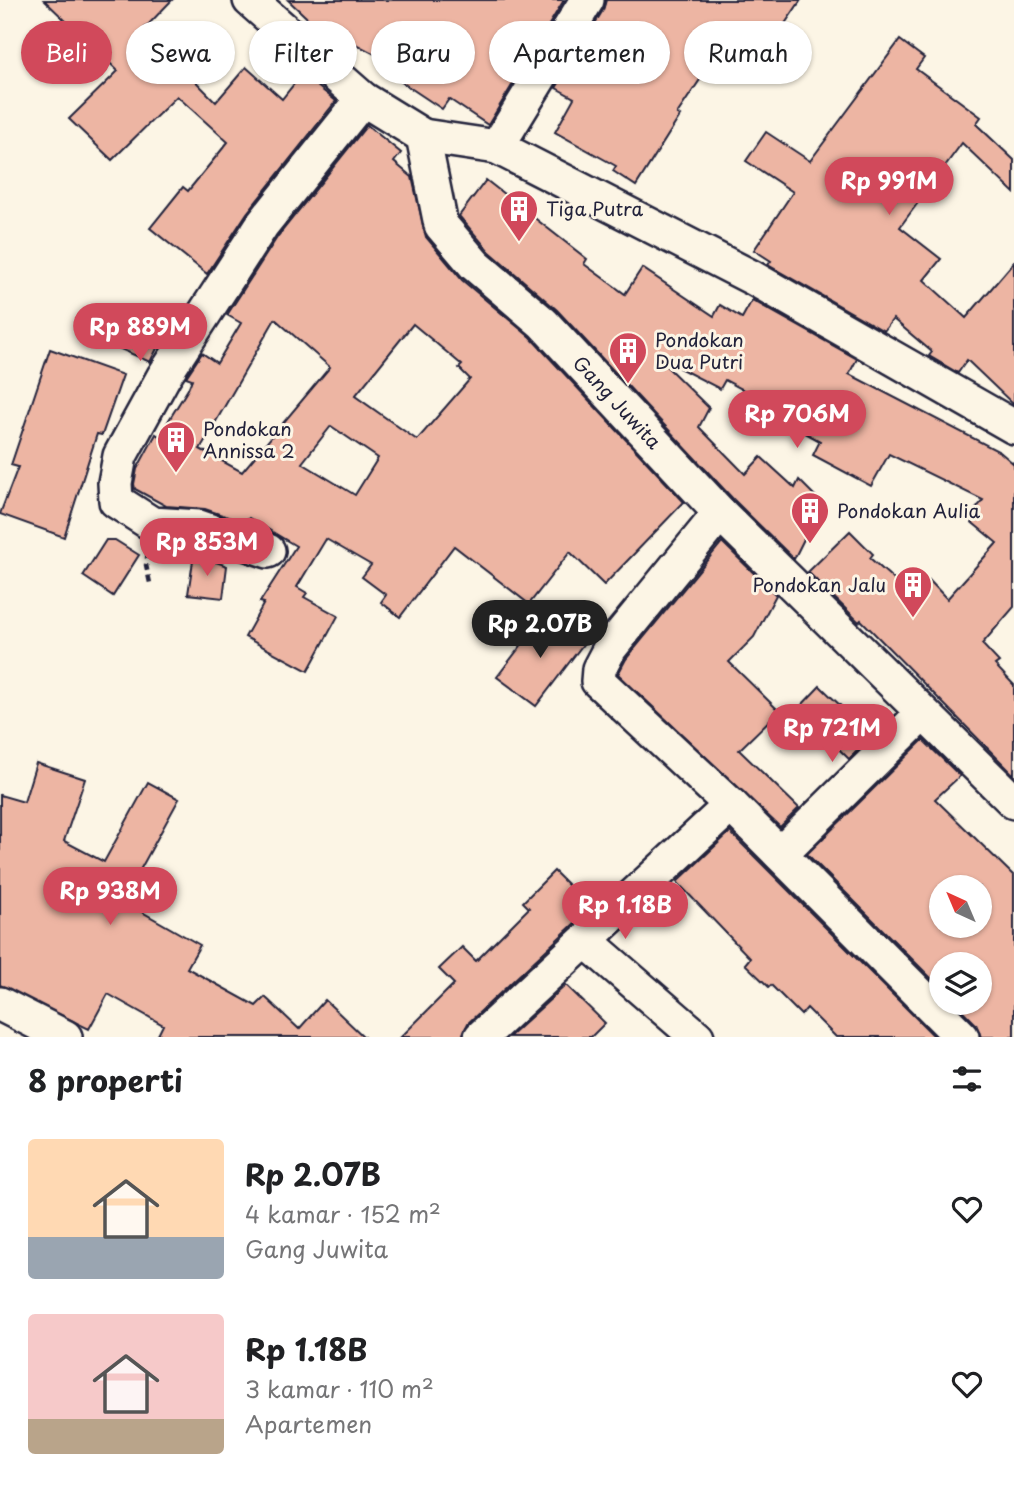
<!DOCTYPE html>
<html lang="id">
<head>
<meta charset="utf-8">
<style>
	:root { --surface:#fff; --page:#f6f6f6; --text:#202124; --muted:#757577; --accent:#d1495b }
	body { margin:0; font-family:"Playpen Sans",sans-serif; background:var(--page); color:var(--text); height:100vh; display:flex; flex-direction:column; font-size:26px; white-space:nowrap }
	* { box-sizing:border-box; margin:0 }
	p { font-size:23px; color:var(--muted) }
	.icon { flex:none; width:38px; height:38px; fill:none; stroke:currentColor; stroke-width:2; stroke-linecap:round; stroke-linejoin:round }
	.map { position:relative; height:1037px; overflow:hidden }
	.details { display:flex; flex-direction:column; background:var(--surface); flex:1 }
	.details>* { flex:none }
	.top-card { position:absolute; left:21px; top:21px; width:973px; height:63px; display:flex; gap:14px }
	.needle { width:46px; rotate:316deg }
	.controls { position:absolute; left:929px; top:875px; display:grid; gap:14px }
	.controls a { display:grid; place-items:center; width:63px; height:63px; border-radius:50%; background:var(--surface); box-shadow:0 2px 5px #0004; font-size:35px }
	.price { position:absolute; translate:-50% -60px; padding:0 16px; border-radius:24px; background:var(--accent); color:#fff; font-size:23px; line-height:46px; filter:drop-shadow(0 2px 4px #0008) }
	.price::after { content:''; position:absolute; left:50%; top:42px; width:21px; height:16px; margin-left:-10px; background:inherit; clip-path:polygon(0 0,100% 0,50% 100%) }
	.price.current { background:#222; color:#fff }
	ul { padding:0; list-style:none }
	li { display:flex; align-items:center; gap:21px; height:175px; padding:0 28px }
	li span { display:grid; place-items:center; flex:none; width:196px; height:140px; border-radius:7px; color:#555 }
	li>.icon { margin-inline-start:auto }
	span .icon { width:84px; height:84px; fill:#fffc; stroke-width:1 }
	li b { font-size:30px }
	h2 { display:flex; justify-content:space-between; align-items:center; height:84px; padding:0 28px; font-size:30px }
	.tag { padding:0 24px; border-radius:32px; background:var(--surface); box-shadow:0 2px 5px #0004; font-size:24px; line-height:63px }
	.tag.current { background:var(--accent); color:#fff }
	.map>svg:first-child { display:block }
</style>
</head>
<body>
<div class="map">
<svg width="1014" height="1037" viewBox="0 0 1014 1037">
	<rect width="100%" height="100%" fill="#fcf5e5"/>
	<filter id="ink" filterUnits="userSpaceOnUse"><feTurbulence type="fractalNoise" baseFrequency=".0143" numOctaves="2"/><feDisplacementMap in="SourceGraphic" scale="14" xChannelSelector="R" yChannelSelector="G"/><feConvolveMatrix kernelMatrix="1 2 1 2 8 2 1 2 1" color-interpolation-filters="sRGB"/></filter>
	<g filter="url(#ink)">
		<g fill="#edb5a3" stroke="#22223b" stroke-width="2" fill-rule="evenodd">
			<path d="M 44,0 L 172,0 L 144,29 L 216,102 L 246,67 L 282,99 L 302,74 L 336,101 L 247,213 L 207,274 L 150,228 L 183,187 L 188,191 L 228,142 L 177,96 L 112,160 L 69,119 L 118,71 Z"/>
			<path d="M 288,0 L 564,0 L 488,125 L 449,99 L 442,109 L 397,79 L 404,69 L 342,37 L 335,44 Z"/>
			<path d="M 606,0 L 801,0 L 748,78 L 716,56 L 677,114 L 680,116 L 636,186 L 613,171 L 616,166 L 555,132 L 574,98 L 556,88 L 603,10 Z"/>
			<path d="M 900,40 L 924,58 L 916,69 L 981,117 L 976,124 L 1014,160 L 1014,193 L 962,143 L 900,227 L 941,259 L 924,280 L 966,318 L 1014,262 L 1014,405 L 967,360 L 958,373 L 929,356 L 932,352 L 893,319 L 884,331 L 768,265 L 771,261 L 754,250 L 793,192 L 746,161 L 766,132 L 810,161 Z"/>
			<path d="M 367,125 L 401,153 L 394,162 L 412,177 L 426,237 L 462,280 L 530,337 L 684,502 L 604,585 L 570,552 L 529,604 L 454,546 L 400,617 L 381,602 L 386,595 L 362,577 L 371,565 L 326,539 L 297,587 L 307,593 L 304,597 L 338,616 L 308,671 L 245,637 L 264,603 L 260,602 L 296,546 L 249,518 L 245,523 L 205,509 L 166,506 L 135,489 L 134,484 L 137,469 L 156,434 L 159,436 L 188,389 L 192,379 L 186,377 L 202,353 L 217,363 L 241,323 L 227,315 L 278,236 ZM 275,319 L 330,367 L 242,472 L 200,449 ZM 413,324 L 462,365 L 459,368 L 470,379 L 417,440 L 355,396 ZM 331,426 L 378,458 L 355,495 L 302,463 Z"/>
			<path d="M 486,180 L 587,259 L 584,264 L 625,294 L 642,268 L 714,316 L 720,305 L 742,318 L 752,300 L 857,359 L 849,374 L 1000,452 L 1014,464 L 1014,607 L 982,644 L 999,662 L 995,665 L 1014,685 L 1014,775 L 861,620 L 859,622 L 808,572 L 850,531 L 873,554 L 870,558 L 912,596 L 929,580 L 947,599 L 997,543 L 968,519 L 983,500 L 889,454 L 871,486 L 813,455 L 820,441 L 774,416 L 778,408 L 725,380 L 720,389 L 656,356 L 709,408 L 699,427 L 745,474 L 761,457 L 795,488 L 799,480 L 822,503 L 794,559 L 734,500 L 557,310 L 489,251 L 459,216 Z"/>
			<path d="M 129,316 L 165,333 L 150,362 L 116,347 Z"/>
			<path d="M 50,349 L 123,375 L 102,435 L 97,434 L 64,537 L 0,514 L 18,467 L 11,465 Z"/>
			<path d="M 106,540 L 115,540 L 139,555 L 113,596 L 83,576 Z"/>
			<path d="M 722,542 L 776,595 L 754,637 L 729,662 L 779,711 L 739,750 L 799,808 L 780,827 L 618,674 L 626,659 Z"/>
			<path d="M 194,554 L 227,566 L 223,598 L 188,594 Z"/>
			<path d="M 545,614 L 584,643 L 536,706 L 497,677 Z"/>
			<path d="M 820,686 L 872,736 L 849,759 L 798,709 Z"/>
			<path d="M 923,740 L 960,776 L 935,799 L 1014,876 L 1014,1037 L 981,1037 L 976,1024 L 955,1003 L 980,1003 L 980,964 L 942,964 L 942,989 L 807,854 ZM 942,887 L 980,887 L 980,926 L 942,926 Z"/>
			<path d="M 36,763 L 85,779 L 64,841 L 104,862 L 148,782 L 179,799 L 123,901 L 200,945 L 187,968 L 256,1006 L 265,997 L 299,1029 L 325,1000 L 364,1037 L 157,1037 L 163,1025 L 108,994 L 89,1029 L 0,985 L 0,795 L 24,802 Z"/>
			<path d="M 730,832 L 935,1037 L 836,1037 L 807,1008 L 801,1015 L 771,985 L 769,987 L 745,964 L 750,958 L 677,882 Z"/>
			<path d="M 554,871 L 591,908 L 468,1023 L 462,1037 L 401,1037 L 454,984 L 439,969 L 462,947 L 476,961 L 529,908 L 523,902 Z"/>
			<path d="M 566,985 L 605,1023 L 591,1037 L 509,1037 Z"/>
		</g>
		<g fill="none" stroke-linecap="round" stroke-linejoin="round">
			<defs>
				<g id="minor">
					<path id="s1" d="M 250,0 L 363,99 L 423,136 L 441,225 L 475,265 L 543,323 L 720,513 L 1014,802"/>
					<path d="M 423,136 L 497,147 L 753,278 L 1014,427"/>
					<path d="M 497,147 L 587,0"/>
					<path d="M 720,513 L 610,648 L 599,669 L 598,681 L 731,805 L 962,1037"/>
					<path d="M 268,551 L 199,527 L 152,524 L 116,501 L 115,483 L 120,456 L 164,376 L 262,225 L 363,99"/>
					<path d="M 780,854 L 923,713"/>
					<path d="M 586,941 L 697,1037"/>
					<path d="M 0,1004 L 65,1037"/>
					<path d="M 481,1037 L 731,805"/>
				</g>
			</defs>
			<use href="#minor" stroke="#22223b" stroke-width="38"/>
			<path stroke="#22223b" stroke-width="4.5" stroke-dasharray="7 5" stroke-linecap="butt" d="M 148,552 L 146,565 L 150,583"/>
			<use href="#minor" stroke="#fcf5e5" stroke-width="33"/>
		</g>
	</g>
	<defs>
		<symbol id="building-pin" viewBox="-11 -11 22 30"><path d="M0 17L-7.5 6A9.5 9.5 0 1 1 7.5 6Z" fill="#d1495b" stroke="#fcf5e5"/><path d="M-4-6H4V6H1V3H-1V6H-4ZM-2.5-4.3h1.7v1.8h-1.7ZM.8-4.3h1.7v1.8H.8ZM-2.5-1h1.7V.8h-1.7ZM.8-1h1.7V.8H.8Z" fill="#fff"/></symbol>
	</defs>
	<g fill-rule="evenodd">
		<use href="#building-pin" x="497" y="187" width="44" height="60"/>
		<use href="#building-pin" x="606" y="329" width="44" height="60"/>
		<use href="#building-pin" x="154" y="418" width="44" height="60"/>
		<use href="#building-pin" x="788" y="489" width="44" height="60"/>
		<use href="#building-pin" x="891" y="563" width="44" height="60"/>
	</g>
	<g text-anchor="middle" stroke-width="6" stroke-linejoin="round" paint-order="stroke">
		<g font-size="19" fill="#22223b" stroke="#fcf5e5" text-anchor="start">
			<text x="546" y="216">Tiga Putra</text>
			<text x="655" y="347">Pondokan<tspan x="655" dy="22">Dua Putri</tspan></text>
			<text x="203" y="436">Pondokan<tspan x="203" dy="22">Annissa 2</tspan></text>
			<text x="837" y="518">Pondokan Aulia</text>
			<text x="886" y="592" text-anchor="end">Pondokan Jalu</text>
		</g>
		<g font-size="19" fill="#22223b" stroke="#fcf5e5">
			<text dy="7" stroke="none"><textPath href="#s1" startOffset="562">Gang Juwita</textPath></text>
		</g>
	</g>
</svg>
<div class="controls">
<a><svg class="needle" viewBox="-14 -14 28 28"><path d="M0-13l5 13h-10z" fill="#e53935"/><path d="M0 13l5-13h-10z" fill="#757577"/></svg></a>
<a><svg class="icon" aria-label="layers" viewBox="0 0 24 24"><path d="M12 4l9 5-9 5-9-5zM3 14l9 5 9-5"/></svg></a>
</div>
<b class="price" style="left:889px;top:217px">Rp 991M</b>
<b class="price" style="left:140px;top:363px">Rp 889M</b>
<b class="price" style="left:797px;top:450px">Rp 706M</b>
<b class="price" style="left:207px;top:578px">Rp 853M</b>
<b class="price current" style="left:540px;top:660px">Rp 2.07B</b>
<b class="price" style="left:832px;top:764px">Rp 721M</b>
<b class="price" style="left:110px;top:927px">Rp 938M</b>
<b class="price" style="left:625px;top:941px">Rp 1.18B</b>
<div class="top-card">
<a class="tag current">Beli</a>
<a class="tag">Sewa</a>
<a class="tag">Filter</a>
<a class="tag">Baru</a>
<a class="tag">Apartemen</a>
<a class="tag">Rumah</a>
</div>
</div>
<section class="details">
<h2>8 properti<svg class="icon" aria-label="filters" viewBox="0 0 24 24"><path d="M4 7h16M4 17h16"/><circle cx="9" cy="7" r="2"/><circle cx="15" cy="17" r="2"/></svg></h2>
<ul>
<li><span style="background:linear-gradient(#ffd9b3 70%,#9aa5b1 0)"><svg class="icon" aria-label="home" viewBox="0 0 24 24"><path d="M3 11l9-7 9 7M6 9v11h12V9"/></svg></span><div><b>Rp 2.07B</b><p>4 kamar · 152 m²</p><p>Gang Juwita</p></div><svg class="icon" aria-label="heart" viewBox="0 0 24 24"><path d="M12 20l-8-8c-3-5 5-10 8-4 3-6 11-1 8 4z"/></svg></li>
<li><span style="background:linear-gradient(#f6c9c9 75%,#b9a48a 0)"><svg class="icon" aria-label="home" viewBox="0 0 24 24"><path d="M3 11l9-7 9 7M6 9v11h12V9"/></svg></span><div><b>Rp 1.18B</b><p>3 kamar · 110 m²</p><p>Apartemen</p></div><svg class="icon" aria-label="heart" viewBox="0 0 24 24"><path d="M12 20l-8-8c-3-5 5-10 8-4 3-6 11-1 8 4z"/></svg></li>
</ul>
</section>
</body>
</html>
